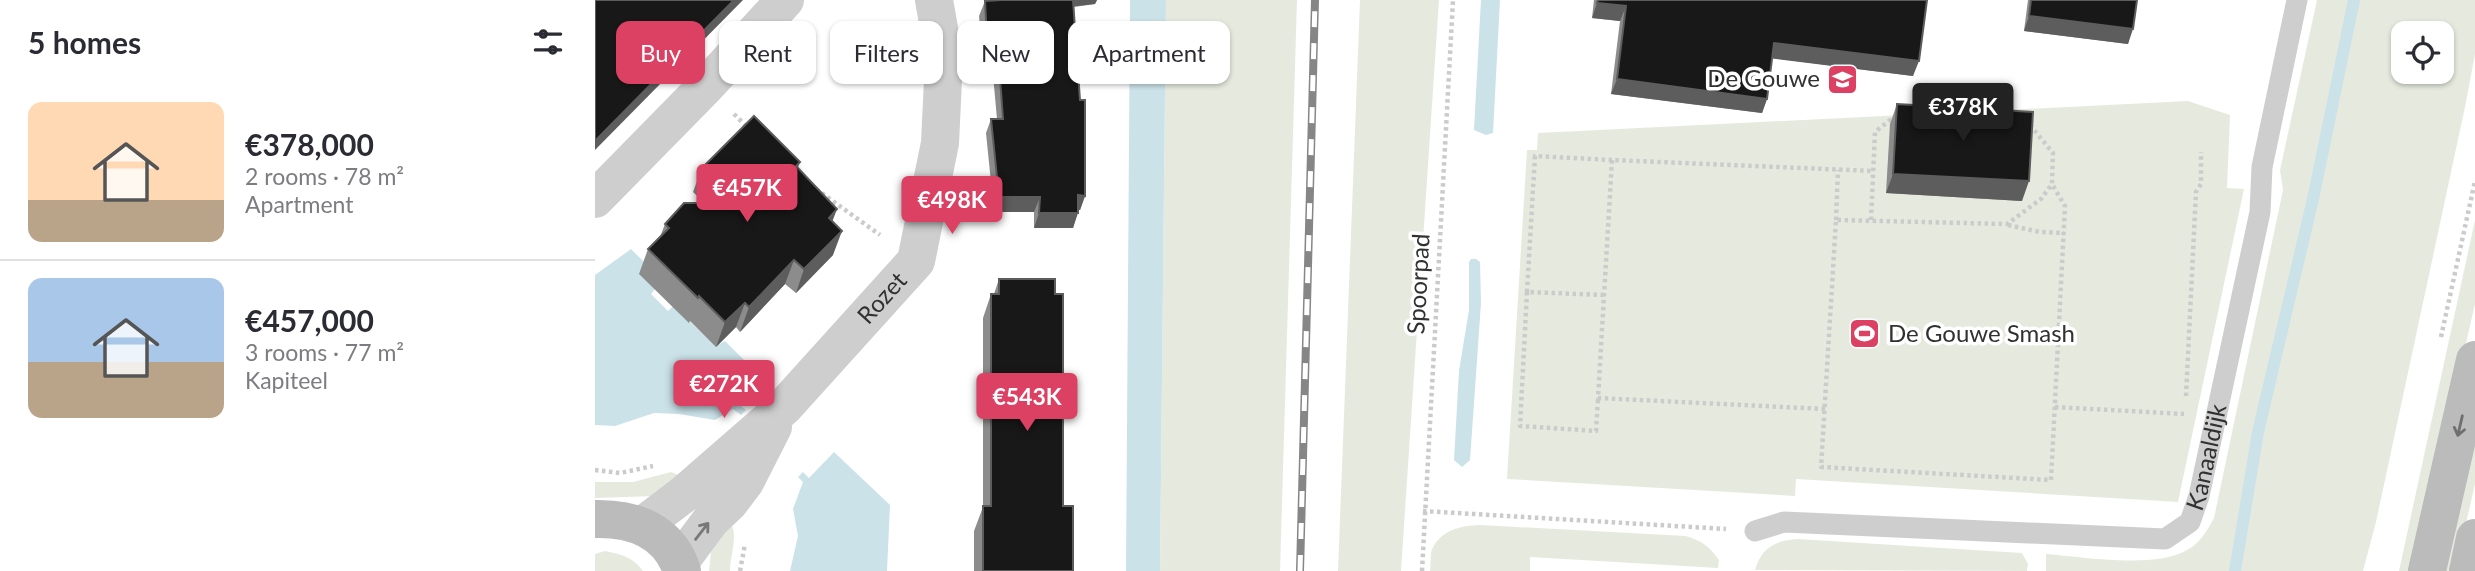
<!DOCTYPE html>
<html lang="en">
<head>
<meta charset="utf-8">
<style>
	:root { --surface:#fff; --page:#f2f2f3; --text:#2b2b33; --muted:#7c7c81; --line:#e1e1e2; --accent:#dc4063 }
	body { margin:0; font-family:Lato,sans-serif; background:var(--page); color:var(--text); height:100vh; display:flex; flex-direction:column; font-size:26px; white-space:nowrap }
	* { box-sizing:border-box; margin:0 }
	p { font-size:23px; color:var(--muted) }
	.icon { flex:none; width:38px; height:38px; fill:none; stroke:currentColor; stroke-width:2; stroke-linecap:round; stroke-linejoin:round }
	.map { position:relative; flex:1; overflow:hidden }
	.drawer { display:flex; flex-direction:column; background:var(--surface); width:595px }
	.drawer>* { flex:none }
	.top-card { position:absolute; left:21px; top:21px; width:665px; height:63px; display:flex; gap:14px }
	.tools { position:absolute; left:1796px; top:21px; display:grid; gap:14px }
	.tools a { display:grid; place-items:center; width:63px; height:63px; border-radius:14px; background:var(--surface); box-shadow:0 2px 5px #0004; font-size:35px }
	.price { position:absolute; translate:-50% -60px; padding:0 16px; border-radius:7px; background:var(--accent); color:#fff; font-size:23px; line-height:46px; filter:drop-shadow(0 2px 4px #0008) }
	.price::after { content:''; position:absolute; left:50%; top:42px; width:21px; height:16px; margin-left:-10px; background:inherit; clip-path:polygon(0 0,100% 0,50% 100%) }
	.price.selected { background:#222; color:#fff }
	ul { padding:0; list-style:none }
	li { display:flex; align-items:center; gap:21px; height:175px; padding:0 28px }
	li+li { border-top:2px solid var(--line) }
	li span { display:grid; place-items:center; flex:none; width:196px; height:140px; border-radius:14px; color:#555 }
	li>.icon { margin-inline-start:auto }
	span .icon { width:84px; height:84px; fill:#fffc; stroke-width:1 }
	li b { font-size:30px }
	h2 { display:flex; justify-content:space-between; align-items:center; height:84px; padding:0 28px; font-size:30px }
	.chip { padding:0 24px; border-radius:14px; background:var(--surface); box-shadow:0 2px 5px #0004; font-size:24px; line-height:63px }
	.chip.selected { background:var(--accent); color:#fff }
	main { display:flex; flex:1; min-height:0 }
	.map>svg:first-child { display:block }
</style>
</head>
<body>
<main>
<section class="drawer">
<h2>5 homes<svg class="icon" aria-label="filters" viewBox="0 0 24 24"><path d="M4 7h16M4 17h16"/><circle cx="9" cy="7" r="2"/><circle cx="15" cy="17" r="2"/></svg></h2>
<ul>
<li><span style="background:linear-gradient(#ffd9b3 70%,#b9a48a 0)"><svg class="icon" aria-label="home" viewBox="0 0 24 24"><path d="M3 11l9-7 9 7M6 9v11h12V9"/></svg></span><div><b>€378,000</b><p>2 rooms · 78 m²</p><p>Apartment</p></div></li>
<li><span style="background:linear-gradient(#a9c7e8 60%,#b9a48a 0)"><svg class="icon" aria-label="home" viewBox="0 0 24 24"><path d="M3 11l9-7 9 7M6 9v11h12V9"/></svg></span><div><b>€457,000</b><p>3 rooms · 77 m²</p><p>Kapiteel</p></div></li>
</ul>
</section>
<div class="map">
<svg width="1880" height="571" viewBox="0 0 1880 571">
	<rect width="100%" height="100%" fill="#fff"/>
	<g fill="#e6eade" fill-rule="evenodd">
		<path d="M 571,0 L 702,0 L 685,571 L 565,571 Z"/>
		<path d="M 765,0 L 844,0 L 806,571 L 743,571 Z"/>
		<path d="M 1722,0 L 1880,0 L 1880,54 L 1870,107 L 1781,522 L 1768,571 L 1451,571 L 1451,554 C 1488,557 1561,569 1592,550 C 1605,543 1612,531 1619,518 L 1688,190 L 1685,170 ZM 1808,33 L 1846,33 L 1846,72 L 1808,72 Z"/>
		<path d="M 1593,101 L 1635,115 L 1632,188 L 1649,189 L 1583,502 L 1201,479 L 1200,496 L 912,479 L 932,150 L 942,150 L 943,133 Z"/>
		<path d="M 1880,220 L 1880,304 L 1819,571 L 1804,571 Z"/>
		<path d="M 1880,421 L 1880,484 L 1860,571 L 1845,571 Z"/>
		<path d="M 76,472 L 89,477 L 62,496 L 0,498 L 0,482 L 38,482 Z"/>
		<path d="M 135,522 C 144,535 135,555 135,571 L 114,571 L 116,552 Z"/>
		<path d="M 885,525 L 1091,536 C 1107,541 1115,547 1124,560 L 1123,568 L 935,557 L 935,571 L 835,571 C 836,565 835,554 837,549 C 847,529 866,526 885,525 Z"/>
		<path d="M 1203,539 L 1427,553 L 1433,564 L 1432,571 L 1160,570 C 1166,548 1181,540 1203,539 Z"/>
		<path d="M 10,551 C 26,554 38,557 48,571 L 0,571 L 0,554 Z"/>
	</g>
	<g fill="#cbe2e9">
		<path d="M 535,0 L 571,0 L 565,571 L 531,571 Z"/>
		<path d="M 886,0 L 905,0 L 898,133 L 891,135 L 879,130 Z"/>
		<path d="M 36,249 L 52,265 L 60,289 L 56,294 L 73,311 L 78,306 L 121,346 L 130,341 L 170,381 L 143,404 L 151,410 L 146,415 L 138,409 L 120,420 L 84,414 L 59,413 L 20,426 L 0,425 L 0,275 Z"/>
		<path d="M 876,259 L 881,259 L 885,262 L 886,303 L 875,460 L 867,467 L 859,460 L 864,371 L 874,310 L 874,262 Z"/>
		<path d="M 239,452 L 295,505 L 292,571 L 195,571 L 203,536 L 198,509 L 208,482 L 203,477 L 208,472 L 214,478 Z"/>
	</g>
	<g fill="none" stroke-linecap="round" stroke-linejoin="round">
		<path stroke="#cbe2e9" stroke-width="12" d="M 1640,571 L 1663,432 L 1718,199 L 1759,0"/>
		<g stroke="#cbcbcb" stroke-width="4.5" stroke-dasharray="3.5 3.5" stroke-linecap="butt">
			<path d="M 139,114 L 152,127"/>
			<path d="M 1435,125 L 1458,153 L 1457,184 L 1446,199 L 1412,224 L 1241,220 L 1226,467 L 1456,480 L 1470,206 L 1457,184"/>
			<path d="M 221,189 L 285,235"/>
			<path d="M 1241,220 L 1243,170"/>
			<path d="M 1276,220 L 1280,132 L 1295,120 L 1302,120"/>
			<path d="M 1413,225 L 1445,232 L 1469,233"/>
			<path d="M 932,292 L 925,426 L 1001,431 L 1003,398"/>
			<path d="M 1009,295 L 932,292 L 940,156 L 1017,160"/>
			<path d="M 1846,337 L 1880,181"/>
			<path d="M 1591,396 L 1601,192 L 1606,184 L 1606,152"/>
			<path d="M 1460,407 L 1589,414"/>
			<path d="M 1230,409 L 1003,398 L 1017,160 L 1278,171"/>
			<path d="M 0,470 L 25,473 L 58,466"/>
			<path d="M 828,511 L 1131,529"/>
			<path d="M 145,571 L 150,544"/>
			<path d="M 827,571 L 858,0"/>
		</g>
		<path stroke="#cecece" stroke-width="21" id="s1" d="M 1160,531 L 1189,522 L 1570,539 L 1595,522 L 1604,496 L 1665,212 L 1667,167 L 1702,0"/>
		<g stroke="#cecece" stroke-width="38">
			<path d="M 0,199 L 111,86 L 190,0"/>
			<path id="s2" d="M 47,526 L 89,494 L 189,407 L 321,261 L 345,143 L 348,80 L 345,34 L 339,0"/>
			<path d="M 84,563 L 116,520 L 134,503 L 150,482 L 178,427"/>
		</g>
		<g stroke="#bbb" stroke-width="38">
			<path d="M 0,519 C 39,518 74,531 87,571"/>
			<path d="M 1832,571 L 1880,360"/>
			<path d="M 1873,571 L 1880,538"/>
		</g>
		<defs>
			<path id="rail" d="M 705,571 L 720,0"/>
		</defs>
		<use href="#rail" stroke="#868686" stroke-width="8"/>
		<use href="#rail" stroke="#fff" stroke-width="5" stroke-dasharray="16" stroke-linecap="butt"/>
	</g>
	<g fill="#8c8c8c">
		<path d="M 396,0 L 502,0 L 500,4 L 479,7 L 490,196 L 485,210 L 483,210 L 478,228 L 439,228 L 439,212 L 399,212 L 391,133 L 396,119 L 402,119 L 396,53 L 387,53 L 384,16 L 390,1 L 396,1 Z"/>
		<path d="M 999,0 L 1332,0 L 1318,76 L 1177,58 L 1172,99 L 1167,113 L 1016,94 L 1025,21 L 997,18 Z"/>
		<path d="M 1433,0 L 1542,0 L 1533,44 L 1429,31 Z"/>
		<path d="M 1302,104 L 1427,201 L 1291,193 L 1295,124 Z"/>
		<path d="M 205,162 L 203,168 L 238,222 L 238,255 L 201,293 L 190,284 L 145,332 L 141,327 L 121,347 L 95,321 L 94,323 L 44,274 L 53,249 L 65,237 L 70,224 L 110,203 L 98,192 L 107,168 Z"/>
		<path d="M 404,279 L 468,506 L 478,571 L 379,571 L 379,531 L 388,507 L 388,318 L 396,294 L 399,294 Z"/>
	</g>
	<g fill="#5d5d5d">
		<path d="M 139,0 L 148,0 L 0,150 L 0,141 Z"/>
		<path d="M 475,0 L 502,0 L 500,4 L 473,7 Z"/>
		<path d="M 1002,3 L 1031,6 L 1025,21 L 997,18 Z"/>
		<path d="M 1434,16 L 1538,29 L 1533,44 L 1429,31 Z"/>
		<path d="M 402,38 L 396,53 L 387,53 L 392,39 Z"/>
		<path d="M 1179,43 L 1324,61 L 1318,76 L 1174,58 Z"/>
		<path d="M 1022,79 L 1172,99 L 1167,113 L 1016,94 Z"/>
		<path d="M 1298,174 L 1434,181 L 1427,201 L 1291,193 Z"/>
		<path d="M 483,195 L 490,196 L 485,210 L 478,209 Z"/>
		<path d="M 404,197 L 445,197 L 439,212 L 399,212 Z"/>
		<path d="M 242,209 L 233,233 L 234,218 Z"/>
		<path d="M 444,213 L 483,213 L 478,228 L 439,228 Z"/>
		<path d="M 247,231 L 238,255 L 201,293 L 209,269 Z"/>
		<path d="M 199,260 L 190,284 L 145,332 L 154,307 Z"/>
		<path d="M 150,303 L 141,327 L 121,347 L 130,322 Z"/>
	</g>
	<g fill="#181818" stroke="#5d5d5d" stroke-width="2">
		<path d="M 0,0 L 139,0 L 0,141 Z"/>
		<path d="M 406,0 L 478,0 L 485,100 L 490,100 L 490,196 L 483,195 L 483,213 L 444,213 L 445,197 L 404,197 L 396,119 L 408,119 L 402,38 L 392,39 L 390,1 Z"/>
		<path d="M 1003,0 L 1332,0 L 1324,61 L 1179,43 L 1172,99 L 1022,79 L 1031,6 L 1002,3 Z"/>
		<path d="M 1436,0 L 1542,0 L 1538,29 L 1434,16 Z"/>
		<path d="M 1302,104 L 1438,112 L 1434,181 L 1298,174 Z"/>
		<path d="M 159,116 L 205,162 L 201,166 L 242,209 L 234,218 L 247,231 L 209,269 L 199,260 L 154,307 L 150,303 L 130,322 L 104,296 L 103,298 L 53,249 L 74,228 L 70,224 L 89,203 L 145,203 L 107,168 Z"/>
		<path d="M 404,279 L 460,279 L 460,294 L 468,294 L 468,506 L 478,506 L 478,571 L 388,571 L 388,506 L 396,506 L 396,294 L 404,294 Z"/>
	</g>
	<defs><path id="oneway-shaft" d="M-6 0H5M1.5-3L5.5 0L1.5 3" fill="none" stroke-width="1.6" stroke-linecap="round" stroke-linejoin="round" transform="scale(1.75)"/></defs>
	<use stroke="#6f6f6f" href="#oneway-shaft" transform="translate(1865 426) rotate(103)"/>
	<use stroke="#787878" href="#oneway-shaft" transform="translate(107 531) rotate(-52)"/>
	<defs>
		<symbol id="school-square" viewBox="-11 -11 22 22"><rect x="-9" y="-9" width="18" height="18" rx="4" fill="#dc4063" stroke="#fff"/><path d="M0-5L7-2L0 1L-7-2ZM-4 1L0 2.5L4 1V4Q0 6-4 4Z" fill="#fff"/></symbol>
		<symbol id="stadium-square" viewBox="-11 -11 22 22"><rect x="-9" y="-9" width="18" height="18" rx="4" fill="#dc4063" stroke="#fff"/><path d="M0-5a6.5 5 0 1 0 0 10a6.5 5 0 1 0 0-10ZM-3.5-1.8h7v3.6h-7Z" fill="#fff"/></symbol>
	</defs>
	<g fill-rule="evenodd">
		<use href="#school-square" x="1230" y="62" width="35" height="35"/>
		<use href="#stadium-square" x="1252" y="316" width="35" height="35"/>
	</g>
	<g text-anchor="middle" stroke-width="7" stroke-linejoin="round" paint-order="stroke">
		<g font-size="24" fill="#313131" stroke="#fff" text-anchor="end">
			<text x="1225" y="87">De Gouwe</text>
			<text x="1293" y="342" text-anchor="start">De Gouwe Smash</text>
		</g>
		<g font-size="24" fill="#313131" stroke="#fff">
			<text transform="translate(824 284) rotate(-87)" y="8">Spoorpad</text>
			<text dy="8" stroke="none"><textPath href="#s2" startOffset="332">Rozet</textPath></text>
			<text dy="8" stroke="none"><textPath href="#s1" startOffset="509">Kanaaldijk</textPath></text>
		</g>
	</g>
</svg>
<div class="tools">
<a><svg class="icon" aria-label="locate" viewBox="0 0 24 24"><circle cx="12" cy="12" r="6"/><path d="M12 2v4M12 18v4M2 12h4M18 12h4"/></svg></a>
</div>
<b class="price selected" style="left:1368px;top:143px">€378K</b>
<b class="price" style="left:152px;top:224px">€457K</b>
<b class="price" style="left:357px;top:236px">€498K</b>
<b class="price" style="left:129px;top:420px">€272K</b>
<b class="price" style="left:432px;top:433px">€543K</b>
<div class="top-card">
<a class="chip selected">Buy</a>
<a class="chip">Rent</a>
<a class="chip">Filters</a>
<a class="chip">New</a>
<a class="chip">Apartment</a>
</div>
</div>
</main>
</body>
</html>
